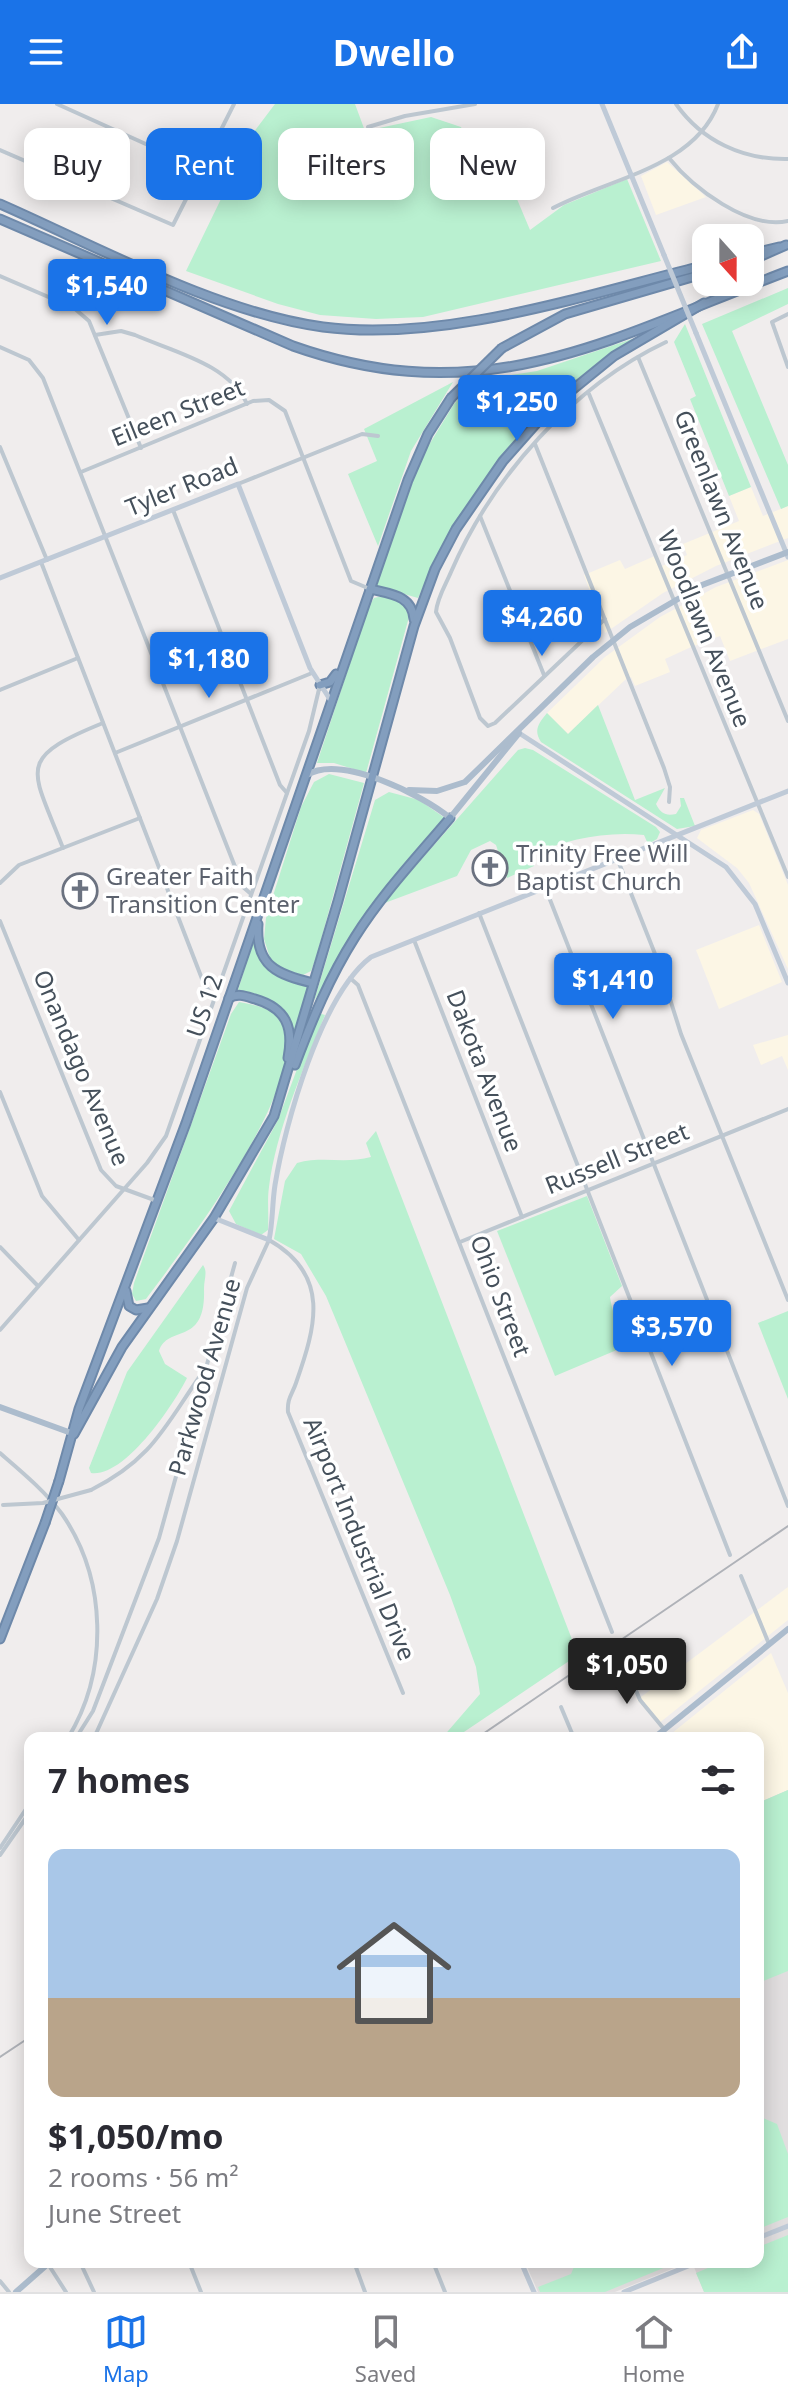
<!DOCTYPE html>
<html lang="en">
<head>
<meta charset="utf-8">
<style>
	:root { --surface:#fff; --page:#f7f7f7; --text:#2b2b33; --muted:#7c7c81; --line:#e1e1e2; --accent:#1a73e8 }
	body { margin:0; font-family:"Noto Sans",sans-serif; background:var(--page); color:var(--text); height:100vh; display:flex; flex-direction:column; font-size:30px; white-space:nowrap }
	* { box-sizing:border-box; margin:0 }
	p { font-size:26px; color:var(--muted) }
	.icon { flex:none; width:44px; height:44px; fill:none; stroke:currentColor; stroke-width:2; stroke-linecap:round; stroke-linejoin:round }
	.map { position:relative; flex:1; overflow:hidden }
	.drawer { position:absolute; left:24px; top:1628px; width:740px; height:536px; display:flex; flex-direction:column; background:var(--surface); border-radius:16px; box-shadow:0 4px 20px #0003 }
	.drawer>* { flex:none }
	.top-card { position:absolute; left:24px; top:24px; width:740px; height:72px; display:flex; gap:16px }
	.needle { width:52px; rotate:159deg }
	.controls { position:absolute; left:692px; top:120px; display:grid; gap:16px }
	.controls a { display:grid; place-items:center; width:72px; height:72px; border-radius:16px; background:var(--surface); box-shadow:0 4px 20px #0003; font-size:40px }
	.price { position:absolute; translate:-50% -68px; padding:0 18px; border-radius:8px; background:var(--accent); color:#fff; font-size:26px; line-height:52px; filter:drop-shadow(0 2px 4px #0008) }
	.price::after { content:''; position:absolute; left:50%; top:48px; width:24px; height:18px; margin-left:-12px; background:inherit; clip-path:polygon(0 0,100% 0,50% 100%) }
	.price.on { background:#222; color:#fff }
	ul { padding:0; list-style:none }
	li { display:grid; align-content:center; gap:16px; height:424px; padding:0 24px }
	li+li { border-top:2px solid var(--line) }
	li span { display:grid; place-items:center; height:248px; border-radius:16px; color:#555 }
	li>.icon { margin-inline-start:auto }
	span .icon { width:144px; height:144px; fill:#fffc; stroke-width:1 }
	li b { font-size:34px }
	h2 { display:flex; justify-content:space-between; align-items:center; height:96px; padding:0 24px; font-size:34px }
	.tag { padding:0 28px; border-radius:16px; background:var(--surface); box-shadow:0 4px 20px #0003; font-size:28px; line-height:72px }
	.tag.on { background:var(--accent); color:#fff }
	header { display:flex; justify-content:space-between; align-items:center; height:104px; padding:0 24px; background:var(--accent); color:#fff; font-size:36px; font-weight:700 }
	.menu { display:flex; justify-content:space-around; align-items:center; height:112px; border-top:2px solid var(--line); background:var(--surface); font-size:22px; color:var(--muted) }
	.menu a { display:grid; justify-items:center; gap:4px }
	.menu .on { color:var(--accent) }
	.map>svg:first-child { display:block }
</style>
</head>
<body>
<header><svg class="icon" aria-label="menu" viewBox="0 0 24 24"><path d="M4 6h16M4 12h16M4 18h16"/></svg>Dwello<svg class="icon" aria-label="share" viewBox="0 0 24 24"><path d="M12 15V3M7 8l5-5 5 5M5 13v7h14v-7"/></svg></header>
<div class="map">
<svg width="788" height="2188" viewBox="0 0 788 2188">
	<rect width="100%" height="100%" fill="#f0eded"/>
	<g fill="#fcf6e5">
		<path d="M 667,58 L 706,93 L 656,111 L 641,72 Z"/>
		<path d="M 751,383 L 763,412 L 788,402 L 788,434 L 716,462 L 663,489 L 605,529 L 584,471 L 620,456 L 625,465 L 657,451 L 662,462 L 687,451 L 683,440 L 739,417 L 729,392 Z"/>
		<path d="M 788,456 L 788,535 L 730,557 L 720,532 L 689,544 L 665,555 L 670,568 L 635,582 L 631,573 L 625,576 L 568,630 L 547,609 L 605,553 L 660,513 L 716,483 Z"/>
		<path d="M 753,706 L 759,710 L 788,781 L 788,865 L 749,779 L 737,764 L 697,734 L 701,726 Z"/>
		<path d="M 759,821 L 782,878 L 719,905 L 696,846 Z"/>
		<path d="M 788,931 L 788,966 L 782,952 L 761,961 L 753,941 Z"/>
		<path d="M 788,1483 L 788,1516 L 658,1620 L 637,1596 Z"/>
		<path d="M 771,1549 L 788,1589 L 788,1686 L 758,1699 L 758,1634 L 666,1634 Z"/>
	</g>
	<g fill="#e1dedf">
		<path d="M 788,1686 L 788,2188 L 704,2188 L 692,2158 L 758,2158 L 758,1699 Z"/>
		<path d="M 525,2158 L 689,2158 L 615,2188 L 538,2188 Z"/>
	</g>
	<g fill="#b9f0d0">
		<path d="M 275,0 L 355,0 L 365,27 L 431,13 L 461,23 L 465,32 L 487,24 L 530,126 L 564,101 L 627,75 L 661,157 L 423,213 L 376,215 L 320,211 L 278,200 L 186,167 L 253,29 Z"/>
		<path d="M 788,184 L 788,200 L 732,227 L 788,361 L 788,402 L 781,405 L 702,220 Z"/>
		<path d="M 685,220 L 751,383 L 729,392 L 690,295 L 696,292 L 674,238 Z"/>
		<path d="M 635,234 C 528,309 471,375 418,494 L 376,482 L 421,354 L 454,300 L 474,277 L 537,267 Z"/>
		<path d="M 453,278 L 411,347 L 378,442 L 348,370 L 377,357 L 364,325 Z"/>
		<path d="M 383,492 L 402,498 L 409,505 L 409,513 L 366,669 L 334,659 L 317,659 L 369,502 L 374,494 Z"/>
		<path d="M 598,601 L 635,696 L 665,684 L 656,700 C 661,710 666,712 676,710 L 681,702 L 680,694 L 684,694 L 695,722 L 677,725 L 541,638 C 533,626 539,619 547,609 L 568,630 Z"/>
		<path d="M 525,644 L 533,646 L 656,723 L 660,728 L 657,735 L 648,740 L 644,731 C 604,727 567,736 531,750 L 534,762 L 507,774 L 496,741 L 490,737 L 471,746 L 457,772 L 382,800 L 518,646 Z"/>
		<path d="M 329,670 L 364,679 L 316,854 L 311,867 L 303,871 L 284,866 L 271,857 L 264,835 L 266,814 L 301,703 L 314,678 Z"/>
		<path d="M 389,688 L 419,696 L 445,714 L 371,804 L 314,897 L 375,696 Z"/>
		<path d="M 254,836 C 266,872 271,873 308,881 L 294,928 C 288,898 264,894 238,886 Z"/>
		<path d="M 239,898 C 251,900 271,904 279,914 C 321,969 180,1149 146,1195 L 136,1197 L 132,1190 L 134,1179 L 231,910 Z"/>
		<path d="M 318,909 L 325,911 C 304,963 276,1027 269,1083 C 267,1097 269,1112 268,1126 L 261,1131 L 236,1120 L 229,1107 L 278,1016 Z"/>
		<path d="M 376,1027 L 578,1551 L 455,1634 L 442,1634 L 480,1590 L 476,1563 L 450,1491 L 326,1192 L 301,1150 L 274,1135 L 285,1077 L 297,1059 C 322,1052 346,1060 371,1053 L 366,1039 Z"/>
		<path d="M 587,1092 L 622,1182 L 610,1193 C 614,1220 622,1217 633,1235 L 631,1240 L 555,1272 L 497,1127 Z"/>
		<path d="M 203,1161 C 208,1168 204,1175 204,1185 C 206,1243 168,1220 159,1247 L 165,1260 L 187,1274 C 174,1300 125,1374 91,1369 L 89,1364 L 127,1268 Z"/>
		<path d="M 788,1207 L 788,1295 L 758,1219 Z"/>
		<path d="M 788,1686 L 788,1867 L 758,1879 L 758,1699 Z"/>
		<path d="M 763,2014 L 777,2020 L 788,2050 L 788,2113 L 758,2125 L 758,2017 Z"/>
		<path d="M 788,2131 L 788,2188 L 704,2188 L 696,2169 L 722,2158 L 758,2158 L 758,2143 Z"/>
		<path d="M 576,2158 L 678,2158 L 605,2188 L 540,2188 L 538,2183 L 571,2170 Z"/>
	</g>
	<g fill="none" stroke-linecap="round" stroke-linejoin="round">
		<defs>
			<g id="highway">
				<path d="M 0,100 C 98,143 218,209 323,223 C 444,239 588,190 706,161"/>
				<path d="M 0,115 L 293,242 C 486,310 611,234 788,167"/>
				<path d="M 750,150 L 779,143"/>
				<path d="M 750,157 L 786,141"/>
				<path d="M 502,244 L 565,210 L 706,169"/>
				<path d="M 370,485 C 390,490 412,491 414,515"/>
				<path d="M 320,581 L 330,578 L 336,570"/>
				<path d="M 258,820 C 255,862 278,871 313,879"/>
				<path d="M 229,894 C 238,889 245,892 255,895 C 286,904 294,923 288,954"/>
				<path d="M 295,961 C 312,916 329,874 355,833 C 382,790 417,753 450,714"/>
				<path d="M 126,1187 L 129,1202 L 136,1206 L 148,1204"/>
				<path d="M 74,1330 L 122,1243 L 214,1114 L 274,1012 L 338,797 L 414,522 L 435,465 L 456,425 L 503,357 L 550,304 L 614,252 L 704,199"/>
				<path d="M 59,1377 L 79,1305 L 186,1019 L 408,376 L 428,330 L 451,294"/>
				<path d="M 0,1535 L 45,1419"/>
			</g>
		</defs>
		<use href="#highway" stroke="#6e89aa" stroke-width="11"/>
		<g stroke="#bdc7d0" stroke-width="4">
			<path d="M 57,0 L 199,64"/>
			<path d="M 676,0 C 702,37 743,56 788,55"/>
			<path d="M 368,23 L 405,12 L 475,0"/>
			<path d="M 0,46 L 173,121 L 234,0"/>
			<path d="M 669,54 C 693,84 748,126 788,117"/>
			<path d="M 553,104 C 607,75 694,64 718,0"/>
			<path d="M 0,172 L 74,204 L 89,217 L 141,344"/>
			<path d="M 788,210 L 772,218 L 788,263"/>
			<path d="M 95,231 L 121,227 L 135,231 C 174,248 229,260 247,300"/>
			<path d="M 0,243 L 29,256 L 43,274 L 243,783 L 251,790"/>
			<path d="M 638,253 L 788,617"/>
			<path d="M 589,290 L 788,773"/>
			<path d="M 535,340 L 664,664 L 670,683 L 669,698"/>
			<path d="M 0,343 L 47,456"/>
			<path d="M 81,368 L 253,297 L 269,296 L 285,307 L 351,477 L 370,485"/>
			<path d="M 238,380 L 362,330 L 378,332"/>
			<path d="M 173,406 L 280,681 L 287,689"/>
			<path d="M 480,412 L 544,571"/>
			<path d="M 41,458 L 204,880 L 215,895"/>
			<path d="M 605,515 L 495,619 L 488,622 L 480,614 L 450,534 L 436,508 C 437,494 446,480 451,468 C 492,373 573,282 666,238"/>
			<path d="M 0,586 L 78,554"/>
			<path d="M 115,649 L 312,569"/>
			<path d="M 63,744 C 32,664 14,655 103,619"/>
			<path d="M 617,754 L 659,860 L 681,930 L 788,1196"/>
			<path d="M 0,779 L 19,761 L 140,714"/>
			<path d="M 545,783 L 788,1402"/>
			<path d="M 479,809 L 730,1451"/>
			<path d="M 0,817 L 101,1066 L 116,1082 L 157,1097"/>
			<path d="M 414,836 L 522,1113"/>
			<path d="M 350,874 L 358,881 L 612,1528"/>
			<path d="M 0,988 L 42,1092 L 79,1136"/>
			<path d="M 460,1138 L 788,1005"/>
			<path d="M 0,1143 L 38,1182"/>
			<path d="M 0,1226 L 147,1059 L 166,1032 L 309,627 L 320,581"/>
			<path d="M 0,1349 C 22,1368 45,1387 62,1410 C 107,1475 109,1567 68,1634"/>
			<path d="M 91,1386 C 155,1354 166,1319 205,1265"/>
			<path d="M 741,1472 L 769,1540"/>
			<path d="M 624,1558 L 640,1596 L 664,1625"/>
			<path d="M 561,1603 L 574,1634"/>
			<path d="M 76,1634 L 93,1607 L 159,1434 L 235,1159"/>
			<path d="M 94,1634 L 157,1495 L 177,1437 L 247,1184 L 269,1136 C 331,1171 316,1222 296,1279 C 292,1291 287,1294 288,1308 L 403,1589"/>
			<path d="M 30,1737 L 26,1747 L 30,1768"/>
			<path d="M 0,1744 L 30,1699"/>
			<path d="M 0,1751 L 30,1708"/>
			<path d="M 80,2158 L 94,2188"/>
			<path d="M 189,2158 L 201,2188"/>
			<path d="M 354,2158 L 365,2188"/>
			<path d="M 433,2158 L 445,2188"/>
			<path d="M 48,2160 L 66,2188"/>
			<path d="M 0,2177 L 9,2188"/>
		</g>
		<g stroke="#bfcad7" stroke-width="5">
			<path d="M 602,0 L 664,151"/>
			<path d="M 696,229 L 788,453"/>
			<path d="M 0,474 L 238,380 L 310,564 L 331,597"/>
			<path d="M 519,629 L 726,763 L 755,800 L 788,879"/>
			<path d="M 214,1114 L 269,1136 C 273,1118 272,1100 275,1081 C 285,1020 321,891 371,853 L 788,687"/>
			<path d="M 758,2134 L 788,2122"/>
			<path d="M 521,2158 L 534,2188"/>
			<path d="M 624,2188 L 698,2158"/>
		</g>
		<g stroke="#acbccd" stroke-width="6">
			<path d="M 307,671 C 340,650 423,691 450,714 L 519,629"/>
			<path d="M 409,686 L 437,687 L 465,678 L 593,553 L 630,523 L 702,481 L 788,448"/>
			<path d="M 0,1303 L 74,1330"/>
			<path d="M 654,1634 L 788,1525"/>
			<path d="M 16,2188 L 50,2158"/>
		</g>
		<use href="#highway" stroke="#839ebe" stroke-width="7"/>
		<g stroke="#afb2b8" stroke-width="2">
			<path d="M 477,1634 L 788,1422"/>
			<path d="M 0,1953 L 30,1933"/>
		</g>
		<defs>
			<g id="highway-bridge">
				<path d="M 451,294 L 502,244"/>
				<path d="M 45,1419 L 59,1377"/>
			</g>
		</defs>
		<use href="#highway-bridge" stroke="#6e89aa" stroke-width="11" stroke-linecap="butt"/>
		<path stroke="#bdc7d0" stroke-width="4" d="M 3,1401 L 43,1399 L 91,1386"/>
		<path stroke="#bfcad7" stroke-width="5" d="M 664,151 L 696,229"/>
		<use href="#highway-bridge" stroke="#839ebe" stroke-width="7"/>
	</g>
	<defs>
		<symbol id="church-ring" viewBox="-11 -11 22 22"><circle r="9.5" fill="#fff" stroke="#6b7280" stroke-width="1.5"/><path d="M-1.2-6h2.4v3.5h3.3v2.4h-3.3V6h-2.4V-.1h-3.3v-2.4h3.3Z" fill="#6b7280"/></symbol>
	</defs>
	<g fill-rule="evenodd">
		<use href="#church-ring" x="470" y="744" width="40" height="40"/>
		<use href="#church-ring" x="60" y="767" width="40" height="40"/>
	</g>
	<g text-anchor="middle" stroke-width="7" stroke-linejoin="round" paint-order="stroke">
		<g font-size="24" fill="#45505b" stroke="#fff">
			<text transform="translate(178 309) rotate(-22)" y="8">Eileen Street</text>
			<text transform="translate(182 383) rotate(-22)" y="8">Tyler Road</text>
			<text transform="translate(721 406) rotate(68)" y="8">Greenlawn Avenue</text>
			<text transform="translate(704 525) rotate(68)" y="8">Woodlawn Avenue</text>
			<text transform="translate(205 902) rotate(-71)" y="8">US 12</text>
			<text transform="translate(81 964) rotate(67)" y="8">Onandago Avenue</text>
			<text transform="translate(484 967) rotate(69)" y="8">Dakota Avenue</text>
			<text transform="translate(617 1055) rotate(-22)" y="8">Russell Street</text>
			<text transform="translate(500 1192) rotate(69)" y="8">Ohio Street</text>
			<text transform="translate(205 1273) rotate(-74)" y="8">Parkwood Avenue</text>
			<text transform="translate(359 1435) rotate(68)" y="8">Airport Industrial Drive</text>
		</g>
		<g font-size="24" fill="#5b616d" stroke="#fff" text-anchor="start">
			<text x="516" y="758">Trinity Free Will<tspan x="516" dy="28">Baptist Church</tspan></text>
			<text x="106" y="781">Greater Faith<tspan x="106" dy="28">Transition Center</tspan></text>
		</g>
	</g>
</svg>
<div class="controls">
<a><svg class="needle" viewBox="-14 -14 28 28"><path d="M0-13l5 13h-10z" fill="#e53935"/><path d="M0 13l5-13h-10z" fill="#7c7c81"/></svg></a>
</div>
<b class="price" style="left:107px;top:223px">$1,540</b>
<b class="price" style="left:517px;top:339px">$1,250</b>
<b class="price" style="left:542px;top:554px">$4,260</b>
<b class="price" style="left:209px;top:596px">$1,180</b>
<b class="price" style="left:613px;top:917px">$1,410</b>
<b class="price" style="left:672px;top:1264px">$3,570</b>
<b class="price on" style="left:627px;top:1602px">$1,050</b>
<div class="top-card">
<a class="tag">Buy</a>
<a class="tag on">Rent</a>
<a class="tag">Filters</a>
<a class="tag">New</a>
</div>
<section class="drawer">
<h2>7 homes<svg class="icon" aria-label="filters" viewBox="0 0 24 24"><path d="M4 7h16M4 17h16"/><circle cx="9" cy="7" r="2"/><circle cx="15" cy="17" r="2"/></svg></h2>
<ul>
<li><span style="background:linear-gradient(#a9c7e8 60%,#b9a48a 0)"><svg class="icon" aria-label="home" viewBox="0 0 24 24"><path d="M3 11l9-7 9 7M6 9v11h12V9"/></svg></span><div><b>$1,050/mo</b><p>2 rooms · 56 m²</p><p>June Street</p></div></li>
</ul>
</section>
</div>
<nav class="menu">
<a class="on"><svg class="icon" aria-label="map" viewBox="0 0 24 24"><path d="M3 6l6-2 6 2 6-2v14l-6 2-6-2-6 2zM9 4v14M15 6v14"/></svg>Map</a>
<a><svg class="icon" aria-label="saved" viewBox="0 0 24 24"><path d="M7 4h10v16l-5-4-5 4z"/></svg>Saved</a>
<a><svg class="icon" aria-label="home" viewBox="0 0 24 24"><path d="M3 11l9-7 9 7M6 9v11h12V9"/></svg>Home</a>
</nav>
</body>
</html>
